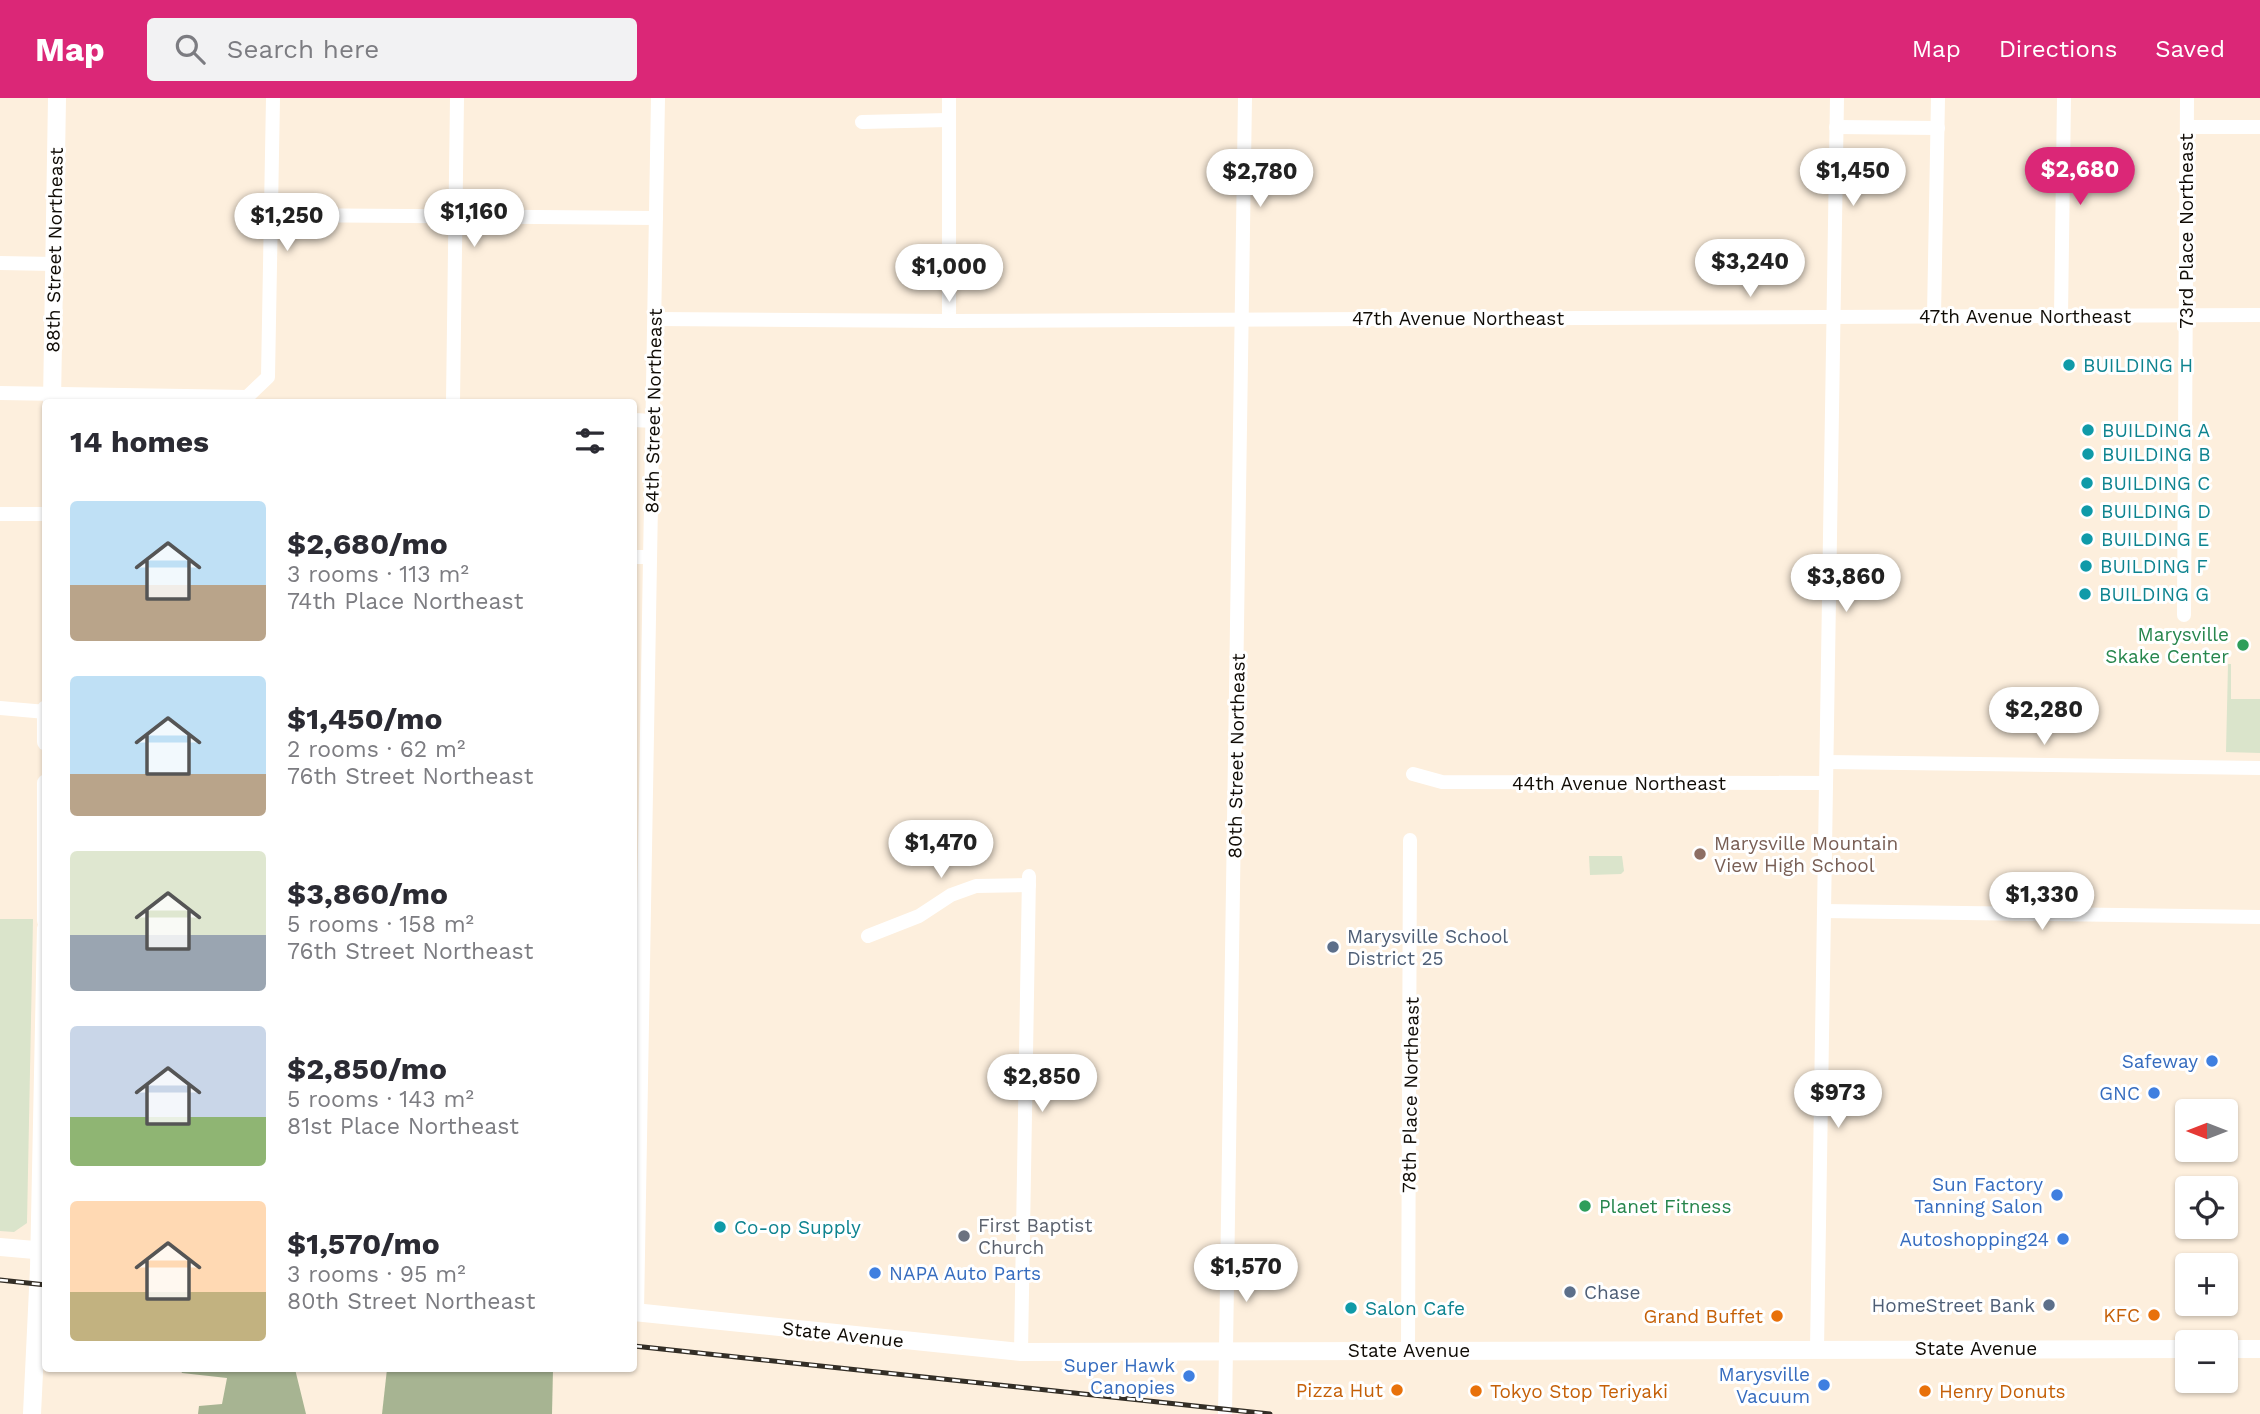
<!DOCTYPE html>
<html lang="en">
<head>
<meta charset="utf-8">
<style>
	:root { --surface:#fff; --page:#f2f2f3; --text:#2b2b33; --muted:#7c7c81; --accent:#db2777 }
	body { margin:0; font-family:"Work Sans",sans-serif; background:var(--page); color:var(--text); height:100vh; display:flex; flex-direction:column; font-size:26px; white-space:nowrap }
	* { box-sizing:border-box; margin:0 }
	p { font-size:23px; color:var(--muted) }
	.icon { flex:none; width:38px; height:38px; fill:none; stroke:currentColor; stroke-width:2; stroke-linecap:round; stroke-linejoin:round }
	.map { position:relative; flex:1; overflow:hidden }
	.sheet { position:absolute; left:42px; top:301px; width:595px; height:973px; display:flex; flex-direction:column; background:var(--surface); border-radius:7px; box-shadow:0 2px 5px #0004 }
	.sheet>* { flex:none }
	.needle { width:46px; rotate:270deg }
	.controls { position:absolute; left:2175px; top:1001px; display:grid; gap:14px }
	.controls a { display:grid; place-items:center; width:63px; height:63px; border-radius:7px; background:var(--surface); box-shadow:0 2px 5px #0004; font-size:35px }
	.price { position:absolute; translate:-50% -60px; padding:0 16px; border-radius:24px; background:#fff; color:#222; font-size:23px; line-height:46px; filter:drop-shadow(0 2px 4px #0008) }
	.price::after { content:''; position:absolute; left:50%; top:42px; width:21px; height:16px; margin-left:-10px; background:inherit; clip-path:polygon(0 0,100% 0,50% 100%) }
	.price.active { background:var(--accent); color:#fff }
	ul { padding:0; list-style:none }
	li { display:flex; align-items:center; gap:21px; height:175px; padding:0 28px }
	li span { display:grid; place-items:center; flex:none; width:196px; height:140px; border-radius:7px; color:#555 }
	li>.icon { margin-inline-start:auto }
	span .icon { width:84px; height:84px; fill:#fffc; stroke-width:1 }
	li b { font-size:30px }
	h2 { display:flex; justify-content:space-between; align-items:center; height:84px; padding:0 28px; font-size:30px }
	header { display:flex; align-items:center; gap:42px; box-sizing:border-box; height:98px; padding:0 35px; background:var(--accent); color:#fff }
	header strong { font-size:33px }
	nav { display:flex; gap:38px; margin-inline-start:auto; font-size:24px }
	.search { width:490px; height:63px; background:var(--page); display:flex; align-items:center; gap:18px; box-sizing:border-box; padding:0 24px; border-radius:7px; color:var(--muted); font-size:26px }
	.map>svg:first-child { display:block }
</style>
</head>
<body>
<header>
<strong>Map</strong>
<div class="search"><svg class="icon" aria-label="search" viewBox="0 0 24 24"><circle cx="10" cy="10" r="6"/><path d="M15 15l6 6"/></svg>Search here</div>
<nav><a>Map</a><a>Directions</a><a>Saved</a></nav>
</header>
<div class="map">
<svg width="2260" height="1316" viewBox="0 0 2260 1316">
	<rect width="100%" height="100%" fill="#fdefdd"/>
	<g fill="#dae4cb">
		<path d="M 2228,566 L 2231,566 L 2231,601 L 2260,601 L 2260,655 L 2226,654 Z"/>
		<path d="M 1589,758 L 1622,758 L 1624,773 L 1621,776 L 1590,777 Z"/>
		<path d="M 0,821 L 33,821 L 27,1125 L 14,1134 L 0,1133 Z"/>
	</g>
	<g fill="#a7b492">
		<path d="M 180,1271 L 295,1271 L 306,1316 L 198,1316 L 199,1308 L 222,1306 L 227,1280 L 182,1275 Z"/>
		<path d="M 387,1271 L 553,1271 L 552,1316 L 382,1316 Z"/>
	</g>
	<g fill="none" stroke-linecap="round" stroke-linejoin="round">
		<g stroke="#fff" stroke-width="14">
			<path d="M 862,24 L 948,22"/>
			<path d="M 1836,29 L 1938,30"/>
			<path d="M 2187,29 L 2260,29"/>
			<path d="M 270,117 L 656,120"/>
			<path d="M 0,165 L 54,166"/>
			<path d="M 1934,218 L 1938,0"/>
			<path d="M 2061,218 L 2064,0"/>
			<path d="M 656,221 L 949,223 L 2260,217"/>
			<path d="M 949,223 L 949,0"/>
			<path d="M 0,295 L 247,299 L 268,279 L 273,0"/>
			<path d="M 453,304 L 457,0"/>
			<path d="M 634,322 L 653,323"/>
			<path d="M 0,416 L 46,416"/>
			<path d="M 634,459 L 650,459"/>
			<path d="M 2184,517 L 2187,0"/>
			<path d="M 0,610 L 46,614"/>
			<path d="M 1827,664 L 2260,670"/>
			<path d="M 1413,676 L 1442,684 L 1826,685"/>
			<path d="M 1824,813 L 2260,819"/>
			<path d="M 868,838 L 919,818 L 951,797 L 976,788 L 1029,787"/>
			<path d="M 637,1214 L 658,0"/>
			<path d="M 1817,1251 L 1837,0"/>
			<path d="M 1408,1252 L 1410,742"/>
			<path d="M 1021,1254 L 1029,778"/>
			<path d="M 1225,1316 L 1245,0"/>
		</g>
		<g stroke="#fff" stroke-width="18">
			<path d="M 52,304 L 57,0"/>
			<path d="M 46,611 L 46,644"/>
			<path d="M 46,685 L 46,823"/>
			<path d="M 0,1149 L 46,1153"/>
			<path d="M 634,1214 L 1021,1254 L 2188,1251"/>
			<path d="M 2226,1251 L 2260,1251"/>
			<path d="M 32,1316 L 39,1170 L 46,830"/>
		</g>
		<defs>
			<g id="rail">
				<path d="M 0,1182 L 46,1187"/>
				<path d="M 634,1248 L 1270,1316"/>
			</g>
		</defs>
		<use href="#rail" stroke="#332e26" stroke-width="5"/>
		<use href="#rail" stroke="#fff" stroke-width="2.5" stroke-dasharray="8" stroke-linecap="butt"/>
	</g>
	<g fill="#0f9aa8" stroke="#fff" stroke-width="2.5">
		<circle cx="2069" cy="267" r="7"/>
		<circle cx="2088" cy="332" r="7"/>
		<circle cx="2088" cy="356" r="7"/>
		<circle cx="2087" cy="385" r="7"/>
		<circle cx="2087" cy="413" r="7"/>
		<circle cx="2087" cy="441" r="7"/>
		<circle cx="2086" cy="468" r="7"/>
		<circle cx="2085" cy="496" r="7"/>
		<circle cx="720" cy="1129" r="7"/>
		<circle cx="1351" cy="1210" r="7"/>
	</g>
	<g fill="#2e9e5b" stroke="#fff" stroke-width="2.5">
		<circle cx="2243" cy="547" r="7"/>
		<circle cx="1585" cy="1108" r="7"/>
	</g>
	<circle fill="#8d6e63" stroke="#fff" stroke-width="2.5" cx="1700" cy="756" r="7"/>
	<g fill="#5c6f8a" stroke="#fff" stroke-width="2.5">
		<circle cx="1333" cy="849" r="7"/>
		<circle cx="1570" cy="1194" r="7"/>
		<circle cx="2049" cy="1207" r="7"/>
	</g>
	<g fill="#3f7fe0" stroke="#fff" stroke-width="2.5">
		<circle cx="2212" cy="963" r="7"/>
		<circle cx="2154" cy="995" r="7"/>
		<circle cx="2057" cy="1097" r="7"/>
		<circle cx="2063" cy="1141" r="7"/>
		<circle cx="875" cy="1175" r="7"/>
		<circle cx="1189" cy="1278" r="7"/>
		<circle cx="1824" cy="1287" r="7"/>
	</g>
	<circle fill="#6b7280" stroke="#fff" stroke-width="2.5" cx="964" cy="1138" r="7"/>
	<g fill="#e8710a" stroke="#fff" stroke-width="2.5">
		<circle cx="2154" cy="1217" r="7"/>
		<circle cx="1777" cy="1218" r="7"/>
		<circle cx="1397" cy="1292" r="7"/>
		<circle cx="1476" cy="1293" r="7"/>
		<circle cx="1925" cy="1293" r="7"/>
	</g>
	<g text-anchor="middle" stroke-width="6" stroke-linejoin="round" paint-order="stroke">
		<g font-size="19" fill="#100c06" stroke="#fff">
			<text transform="translate(2186 133) rotate(-90)" y="7">73rd Place Northeast</text>
			<text transform="translate(54 152) rotate(-89)" y="7">88th Street Northeast</text>
			<text x="2025" y="225">47th Avenue Northeast</text>
			<text x="1458" y="227">47th Avenue Northeast</text>
			<text transform="translate(653 313) rotate(-89)" y="7">84th Street Northeast</text>
			<text transform="translate(1236 658) rotate(-89)" y="7">80th Street Northeast</text>
			<text x="1619" y="692">44th Avenue Northeast</text>
			<text transform="translate(1410 997) rotate(-89)" y="7">78th Place Northeast</text>
			<text transform="translate(843 1236) rotate(6)" y="7">State Avenue</text>
			<text x="1976" y="1257">State Avenue</text>
			<text x="1409" y="1259">State Avenue</text>
		</g>
		<g font-size="19" fill="#0d838f" stroke="#fff" text-anchor="start">
			<text x="2083" y="274">BUILDING H</text>
			<text x="2102" y="339">BUILDING A</text>
			<text x="2102" y="363">BUILDING B</text>
			<text x="2101" y="392">BUILDING C</text>
			<text x="2101" y="420">BUILDING D</text>
			<text x="2101" y="448">BUILDING E</text>
			<text x="2100" y="475">BUILDING F</text>
			<text x="2099" y="503">BUILDING G</text>
			<text x="734" y="1136">Co-op Supply</text>
			<text x="1365" y="1217">Salon Cafe</text>
		</g>
		<g font-size="19" fill="#27864d" stroke="#fff" text-anchor="end">
			<text x="2229" y="543">Marysville<tspan x="2229" dy="22">Skake Center</tspan></text>
			<text x="1599" y="1115" text-anchor="start">Planet Fitness</text>
		</g>
		<g font-size="19" fill="#785e54" stroke="#fff" text-anchor="start">
			<text x="1714" y="752">Marysville Mountain<tspan x="1714" dy="22">View High School</tspan></text>
		</g>
		<g font-size="19" fill="#4e5e75" stroke="#fff" text-anchor="start">
			<text x="1347" y="845">Marysville School<tspan x="1347" dy="22">District 25</tspan></text>
			<text x="1584" y="1201">Chase</text>
			<text x="2035" y="1214" text-anchor="end">HomeStreet Bank</text>
		</g>
		<g font-size="19" fill="#366cbe" stroke="#fff" text-anchor="end">
			<text x="2198" y="970">Safeway</text>
			<text x="2140" y="1002">GNC</text>
			<text x="2043" y="1093">Sun Factory<tspan x="2043" dy="22">Tanning Salon</tspan></text>
			<text x="2049" y="1148">Autoshopping24</text>
			<text x="889" y="1182" text-anchor="start">NAPA Auto Parts</text>
			<text x="1175" y="1274">Super Hawk<tspan x="1175" dy="22">Canopies</tspan></text>
			<text x="1810" y="1283">Marysville<tspan x="1810" dy="22">Vacuum</tspan></text>
		</g>
		<g font-size="19" fill="#5b616d" stroke="#fff" text-anchor="start">
			<text x="978" y="1134">First Baptist<tspan x="978" dy="22">Church</tspan></text>
		</g>
		<g font-size="19" fill="#c56008" stroke="#fff" text-anchor="end">
			<text x="2140" y="1224">KFC</text>
			<text x="1763" y="1225">Grand Buffet</text>
			<text x="1383" y="1299">Pizza Hut</text>
			<text x="1490" y="1300" text-anchor="start">Tokyo Stop Teriyaki</text>
			<text x="1939" y="1300" text-anchor="start">Henry Donuts</text>
		</g>
	</g>
</svg>
<div class="controls">
<a><svg class="needle" viewBox="-14 -14 28 28"><path d="M0-13l5 13h-10z" fill="#e53935"/><path d="M0 13l5-13h-10z" fill="#7c7c81"/></svg></a>
<a><svg class="icon" aria-label="locate" viewBox="0 0 24 24"><circle cx="12" cy="12" r="6"/><path d="M12 2v4M12 18v4M2 12h4M18 12h4"/></svg></a>
<a>+</a>
<a>−</a>
</div>
<b class="price active" style="left:2080px;top:109px">$2,680</b>
<b class="price" style="left:1853px;top:110px">$1,450</b>
<b class="price" style="left:1260px;top:111px">$2,780</b>
<b class="price" style="left:474px;top:151px">$1,160</b>
<b class="price" style="left:287px;top:155px">$1,250</b>
<b class="price" style="left:1750px;top:201px">$3,240</b>
<b class="price" style="left:949px;top:206px">$1,000</b>
<b class="price" style="left:1846px;top:516px">$3,860</b>
<b class="price" style="left:2044px;top:649px">$2,280</b>
<b class="price" style="left:941px;top:782px">$1,470</b>
<b class="price" style="left:2042px;top:834px">$1,330</b>
<b class="price" style="left:1042px;top:1016px">$2,850</b>
<b class="price" style="left:1838px;top:1032px">$973</b>
<b class="price" style="left:1246px;top:1206px">$1,570</b>
<section class="sheet">
<h2>14 homes<svg class="icon" aria-label="filters" viewBox="0 0 24 24"><path d="M4 7h16M4 17h16"/><circle cx="9" cy="7" r="2"/><circle cx="15" cy="17" r="2"/></svg></h2>
<ul>
<li><span style="background:linear-gradient(#bfe0f5 60%,#b9a48a 0)"><svg class="icon" aria-label="home" viewBox="0 0 24 24"><path d="M3 11l9-7 9 7M6 9v11h12V9"/></svg></span><div><b>$2,680/mo</b><p>3 rooms · 113 m²</p><p>74th Place Northeast</p></div></li>
<li><span style="background:linear-gradient(#bfe0f5 70%,#b9a48a 0)"><svg class="icon" aria-label="home" viewBox="0 0 24 24"><path d="M3 11l9-7 9 7M6 9v11h12V9"/></svg></span><div><b>$1,450/mo</b><p>2 rooms · 62 m²</p><p>76th Street Northeast</p></div></li>
<li><span style="background:linear-gradient(#dfe7d0 60%,#9aa5b1 0)"><svg class="icon" aria-label="home" viewBox="0 0 24 24"><path d="M3 11l9-7 9 7M6 9v11h12V9"/></svg></span><div><b>$3,860/mo</b><p>5 rooms · 158 m²</p><p>76th Street Northeast</p></div></li>
<li><span style="background:linear-gradient(#c9d6e8 65%,#8fb573 0)"><svg class="icon" aria-label="home" viewBox="0 0 24 24"><path d="M3 11l9-7 9 7M6 9v11h12V9"/></svg></span><div><b>$2,850/mo</b><p>5 rooms · 143 m²</p><p>81st Place Northeast</p></div></li>
<li><span style="background:linear-gradient(#ffd9b3 65%,#c2b280 0)"><svg class="icon" aria-label="home" viewBox="0 0 24 24"><path d="M3 11l9-7 9 7M6 9v11h12V9"/></svg></span><div><b>$1,570/mo</b><p>3 rooms · 95 m²</p><p>80th Street Northeast</p></div></li>
</ul>
</section>
</div>
</body>
</html>
